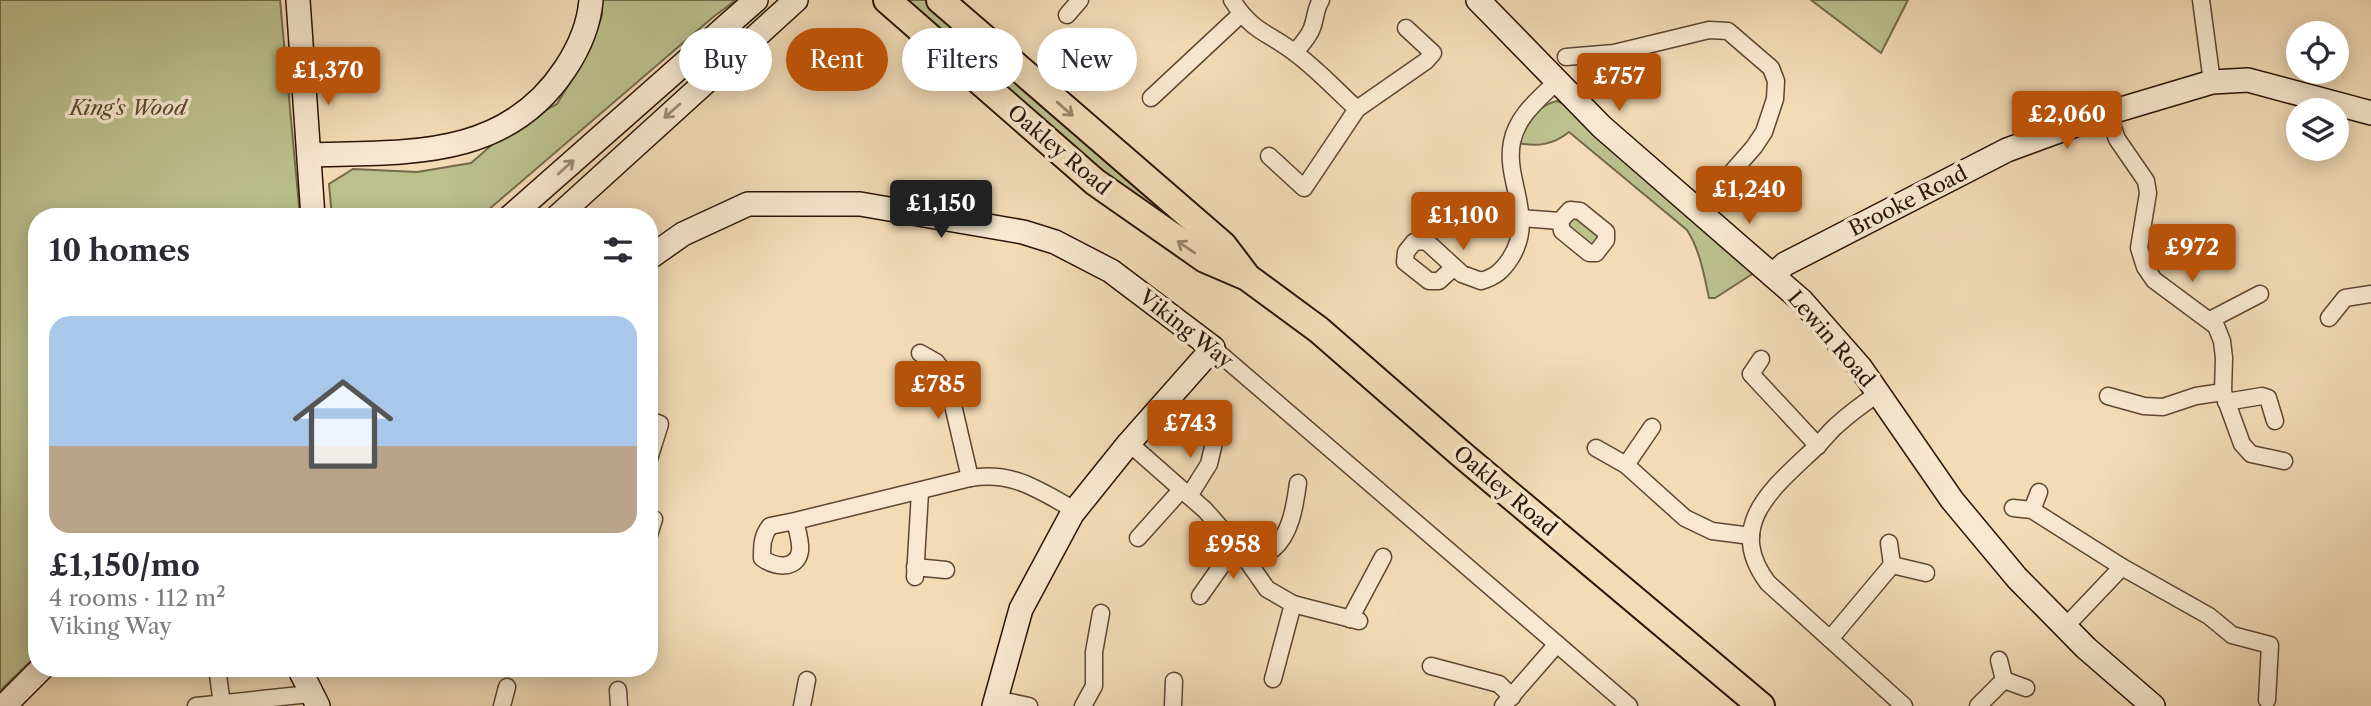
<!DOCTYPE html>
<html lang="en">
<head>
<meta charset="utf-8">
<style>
	:root { --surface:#fff; --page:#f2f2f3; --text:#2b2b33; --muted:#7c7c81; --line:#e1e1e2; --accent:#b45309 }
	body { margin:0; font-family:"Libre Caslon Text",serif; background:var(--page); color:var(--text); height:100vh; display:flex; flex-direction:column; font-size:26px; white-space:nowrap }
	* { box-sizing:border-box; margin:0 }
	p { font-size:23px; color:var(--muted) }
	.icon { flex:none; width:38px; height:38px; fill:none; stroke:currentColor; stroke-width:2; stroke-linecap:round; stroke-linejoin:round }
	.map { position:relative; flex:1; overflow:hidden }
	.details { position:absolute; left:28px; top:208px; width:630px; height:469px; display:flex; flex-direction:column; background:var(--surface); border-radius:28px; box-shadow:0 4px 18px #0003 }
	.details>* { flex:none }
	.hud { position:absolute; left:679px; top:28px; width:665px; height:63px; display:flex; gap:14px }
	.fabs { position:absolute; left:2286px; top:21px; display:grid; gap:14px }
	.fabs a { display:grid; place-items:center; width:63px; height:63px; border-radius:50%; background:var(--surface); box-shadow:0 4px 18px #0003; font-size:35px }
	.price { position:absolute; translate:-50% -60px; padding:0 16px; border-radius:7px; background:var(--accent); color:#fff; font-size:23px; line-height:46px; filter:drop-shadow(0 2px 4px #0008) }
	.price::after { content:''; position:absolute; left:50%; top:42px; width:21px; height:16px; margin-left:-10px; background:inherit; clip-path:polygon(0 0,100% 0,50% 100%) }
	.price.current { background:#222; color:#fff }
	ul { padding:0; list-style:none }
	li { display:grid; align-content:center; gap:14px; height:371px; padding:0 21px }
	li+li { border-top:2px solid var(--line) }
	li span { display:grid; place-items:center; height:217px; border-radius:21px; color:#555 }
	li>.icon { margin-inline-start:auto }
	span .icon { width:126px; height:126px; fill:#fffc; stroke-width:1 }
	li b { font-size:30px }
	h2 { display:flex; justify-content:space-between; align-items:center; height:84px; padding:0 21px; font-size:30px }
	.pill { padding:0 24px; border-radius:32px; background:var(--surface); box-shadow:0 4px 18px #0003; font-size:24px; line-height:63px }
	.pill.current { background:var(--accent); color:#fff }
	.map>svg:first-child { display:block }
</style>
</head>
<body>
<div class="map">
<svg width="2371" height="706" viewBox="0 0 2371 706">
	<rect width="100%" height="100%" fill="#f2dbb5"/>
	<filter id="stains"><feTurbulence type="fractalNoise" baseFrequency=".00286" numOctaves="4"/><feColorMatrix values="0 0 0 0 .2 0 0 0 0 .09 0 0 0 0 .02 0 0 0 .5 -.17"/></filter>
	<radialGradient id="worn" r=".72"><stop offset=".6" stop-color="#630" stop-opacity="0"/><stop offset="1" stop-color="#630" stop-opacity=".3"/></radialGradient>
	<g fill="#bbc08d" stroke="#746a4a" stroke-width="2">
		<path d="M 0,0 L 280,0 L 300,217 L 37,217 L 37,655 L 0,691 Z"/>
		<path d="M 602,0 L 736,0 L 712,18 L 480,217 L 332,217 L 329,184 L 353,169 L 417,172 L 471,163 L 509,130 L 557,104 L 591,47 L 602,15 Z"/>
		<path d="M 899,0 L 926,0 L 1232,266 L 1147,212 Z"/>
		<path d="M 1811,0 L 1908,0 L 1881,53 Z"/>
		<path d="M 1557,101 L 1564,104 L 1757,271 L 1715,298 L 1709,298 C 1704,275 1700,250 1687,230 L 1569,132 C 1553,145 1537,147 1518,143 C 1522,125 1538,105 1557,101 Z"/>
		<path d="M 1574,216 L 1600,235 L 1595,244 L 1587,245 L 1571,232 L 1568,222 Z"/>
	</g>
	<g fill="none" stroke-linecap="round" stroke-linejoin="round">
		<defs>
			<g id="street">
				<path d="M 1232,0 C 1253,33 1268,32 1295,53 C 1317,69 1337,91 1357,109"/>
				<path d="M 2201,0 L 2212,82"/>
				<path d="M 1067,15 L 1080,0"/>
				<path d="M 1295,52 C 1301,45 1309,37 1312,28 C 1316,18 1315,9 1321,0"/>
				<path d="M 1566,57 L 1614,53 L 1709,30 L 1728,31 L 1771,68 L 1776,81 L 1775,99 L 1764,132 L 1754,147 L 1697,212"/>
				<path d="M 1151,98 L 1241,14"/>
				<path d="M 2108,113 L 2117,139 L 2146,181 L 2148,193 L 2139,248 L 2145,267 L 2154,280 L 2216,326 L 2222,341 L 2224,358 L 2223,392 L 2242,444 L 2251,454 L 2284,461"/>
				<path d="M 1269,156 L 1304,188 L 1357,109 L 1426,61 L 1433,53 L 1406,28"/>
				<path d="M 1520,218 L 1560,221 L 1570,210 L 1580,211 L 1606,232 L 1606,240 L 1596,253 L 1589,253 L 1562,231 L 1560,221"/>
				<path d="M 1453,268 L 1439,281 L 1429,281 L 1405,262 L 1406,252 L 1414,242 L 1426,241 L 1462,274 L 1481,281 C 1495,277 1502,271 1510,259 C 1537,218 1504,181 1512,142 C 1517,116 1538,100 1556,82"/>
				<path d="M 2329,318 L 2345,298 L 2371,294"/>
				<path d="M 2210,320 L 2260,294"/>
				<path d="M 1213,348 L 1629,706"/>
				<path d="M 920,353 L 936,362 L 946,375 L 970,478"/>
				<path d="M 1751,374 L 1818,446"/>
				<path d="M 1751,374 L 1761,359"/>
				<path d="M 1879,393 C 1864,403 1849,414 1836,426 C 1828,433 1822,442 1814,449 C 1774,487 1724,525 1768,583 L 1904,706"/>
				<path d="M 2108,396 L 2144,406 L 2163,407 L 2196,396 L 2223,392"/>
				<path d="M 2226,402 L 2262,396 L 2268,398 L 2275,421"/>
				<path d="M 649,420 L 660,424 L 649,459"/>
				<path d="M 1129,443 L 1205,510 L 1236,545 L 1267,589 L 1293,604 L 1359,621"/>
				<path d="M 1596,448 L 1626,465 L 1685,518 L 1712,531 L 1751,536"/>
				<path d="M 1626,465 L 1652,427"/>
				<path d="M 1189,496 L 1209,464 L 1216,434"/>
				<path d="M 2013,508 L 2032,510 L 2122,567"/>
				<path d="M 2032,510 L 2039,492"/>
				<path d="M 649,517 L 654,519 L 649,535"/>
				<path d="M 795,521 C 797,530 801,541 800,551 C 797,571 774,567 762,558 C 762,545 762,536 770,526 L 795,521 L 970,478 C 1014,471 1038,490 1075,510"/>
				<path d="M 1138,538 L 1181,490"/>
				<path d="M 1249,563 C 1256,559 1266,555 1273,549 C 1291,534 1295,505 1298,483"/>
				<path d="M 1892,565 L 1926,573"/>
				<path d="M 915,567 L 946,570"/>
				<path d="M 915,577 L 920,492"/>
				<path d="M 1200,596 L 1236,545"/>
				<path d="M 1350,619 L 1383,557"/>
				<path d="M 2065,627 L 2122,567 L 2209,616 L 2232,635 L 2270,645 L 2267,700"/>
				<path d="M 1830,639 L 1892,565 L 1889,543"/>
				<path d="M 1999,660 L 2004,680"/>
				<path d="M 1431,666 L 1499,684 L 1512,697"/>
				<path d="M 217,668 L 222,704"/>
				<path d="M 1273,679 L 1293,604"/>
				<path d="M 2004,680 L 2026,688"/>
				<path d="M 618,690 L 619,706"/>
				<path d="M 995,699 L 1029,706"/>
				<path d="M 196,706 L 310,694"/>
				<path d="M 502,706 L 507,687"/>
				<path d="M 802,706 L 807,680"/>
				<path d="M 1083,706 L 1094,686 L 1094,652 L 1101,613"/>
				<path d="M 1173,706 L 1174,681"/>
				<path d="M 1503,706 L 1557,644"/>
				<path d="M 1978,706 L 2004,680"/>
			</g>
			<g id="secondary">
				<path d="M 298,0 L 313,217"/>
				<path d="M 1478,0 L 1602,127 L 1802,301 L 1860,367 L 1952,500 L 2017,578 L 2086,648 L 2153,706"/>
				<path d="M 310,155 C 406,152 505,160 565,69 C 579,48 589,26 591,0"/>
				<path d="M 510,217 L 756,0"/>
				<path d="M 557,217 L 796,0"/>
				<path d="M 649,258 L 683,234 L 748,204 L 860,204 L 1023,232 L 1055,242 L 1111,271 L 1213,348 L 1129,443 L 1072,514 L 1021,609 L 994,706"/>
				<path d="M 1773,275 L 1785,264 L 2007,150 L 2108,113 L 2212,82 L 2248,80 L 2371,113"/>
				<path d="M 299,668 L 318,706"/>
				<path d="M 4,706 L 42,668"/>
			</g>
			<g id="primary">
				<path d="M 887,0 L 1095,182 L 1205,259 L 1247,277 L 1319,330 L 1460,453 L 1761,706"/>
				<path d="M 940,0 L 1223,245 L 1245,274"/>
			</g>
		</defs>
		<use href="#street" stroke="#5e4633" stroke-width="19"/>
		<use href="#secondary" stroke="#2c1508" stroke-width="26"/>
		<use href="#primary" stroke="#2c1508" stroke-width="30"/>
		<use href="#street" stroke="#f7e8cf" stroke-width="16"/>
		<use href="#secondary" stroke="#f7e8cf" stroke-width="23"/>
		<use href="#primary" stroke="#f2dbb5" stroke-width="26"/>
	</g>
	<defs><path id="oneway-shaft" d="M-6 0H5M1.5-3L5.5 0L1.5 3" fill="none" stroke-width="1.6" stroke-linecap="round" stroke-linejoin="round" transform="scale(1.75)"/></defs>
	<g stroke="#998267">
		<use href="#oneway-shaft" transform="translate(1065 109) rotate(41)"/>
		<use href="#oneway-shaft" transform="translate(1186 247) rotate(-146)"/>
	</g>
	<g stroke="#9c8975">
		<use href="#oneway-shaft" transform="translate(672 111) rotate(138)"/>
		<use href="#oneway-shaft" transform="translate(566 167) rotate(-42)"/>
	</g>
	<g text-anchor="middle" stroke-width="7" stroke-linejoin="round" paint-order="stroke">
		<g font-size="21" font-style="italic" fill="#574830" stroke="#f7e8cf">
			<text x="128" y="115">King's Wood</text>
		</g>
		<g font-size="21" fill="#2c1508" stroke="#f7e8cf">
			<text transform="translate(1059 150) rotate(40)" y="7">Oakley Road</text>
			<text transform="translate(1908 201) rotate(-27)" y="7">Brooke Road</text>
			<text transform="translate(1186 329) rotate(38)" y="7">Viking Way</text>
			<text transform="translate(1831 339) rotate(49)" y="7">Lewin Road</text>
			<text transform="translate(1505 491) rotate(40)" y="7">Oakley Road</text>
		</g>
	</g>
	<rect width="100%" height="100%" filter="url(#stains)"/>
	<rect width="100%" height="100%" fill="url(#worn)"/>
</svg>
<div class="fabs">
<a><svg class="icon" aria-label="locate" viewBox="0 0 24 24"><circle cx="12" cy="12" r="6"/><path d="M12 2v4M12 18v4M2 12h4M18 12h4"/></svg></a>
<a><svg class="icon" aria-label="layers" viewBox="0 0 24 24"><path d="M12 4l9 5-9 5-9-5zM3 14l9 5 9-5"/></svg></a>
</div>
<b class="price" style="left:328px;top:107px">£1,370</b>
<b class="price" style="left:1619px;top:113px">£757</b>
<b class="price" style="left:2067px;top:151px">£2,060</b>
<b class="price" style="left:1749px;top:226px">£1,240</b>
<b class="price current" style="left:941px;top:240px">£1,150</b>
<b class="price" style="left:1463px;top:252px">£1,100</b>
<b class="price" style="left:2192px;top:284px">£972</b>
<b class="price" style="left:938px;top:421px">£785</b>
<b class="price" style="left:1190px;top:460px">£743</b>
<b class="price" style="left:1233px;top:581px">£958</b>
<div class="hud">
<a class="pill">Buy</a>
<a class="pill current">Rent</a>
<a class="pill">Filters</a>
<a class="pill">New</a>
</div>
<section class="details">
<h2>10 homes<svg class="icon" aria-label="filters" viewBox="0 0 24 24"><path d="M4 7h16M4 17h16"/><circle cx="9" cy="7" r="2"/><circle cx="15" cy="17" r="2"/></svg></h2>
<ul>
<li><span style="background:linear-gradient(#a9c7e8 60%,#b9a48a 0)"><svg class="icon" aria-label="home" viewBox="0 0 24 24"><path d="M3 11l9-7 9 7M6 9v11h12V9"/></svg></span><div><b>£1,150/mo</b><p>4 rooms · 112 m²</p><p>Viking Way</p></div></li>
</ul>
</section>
</div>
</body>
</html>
